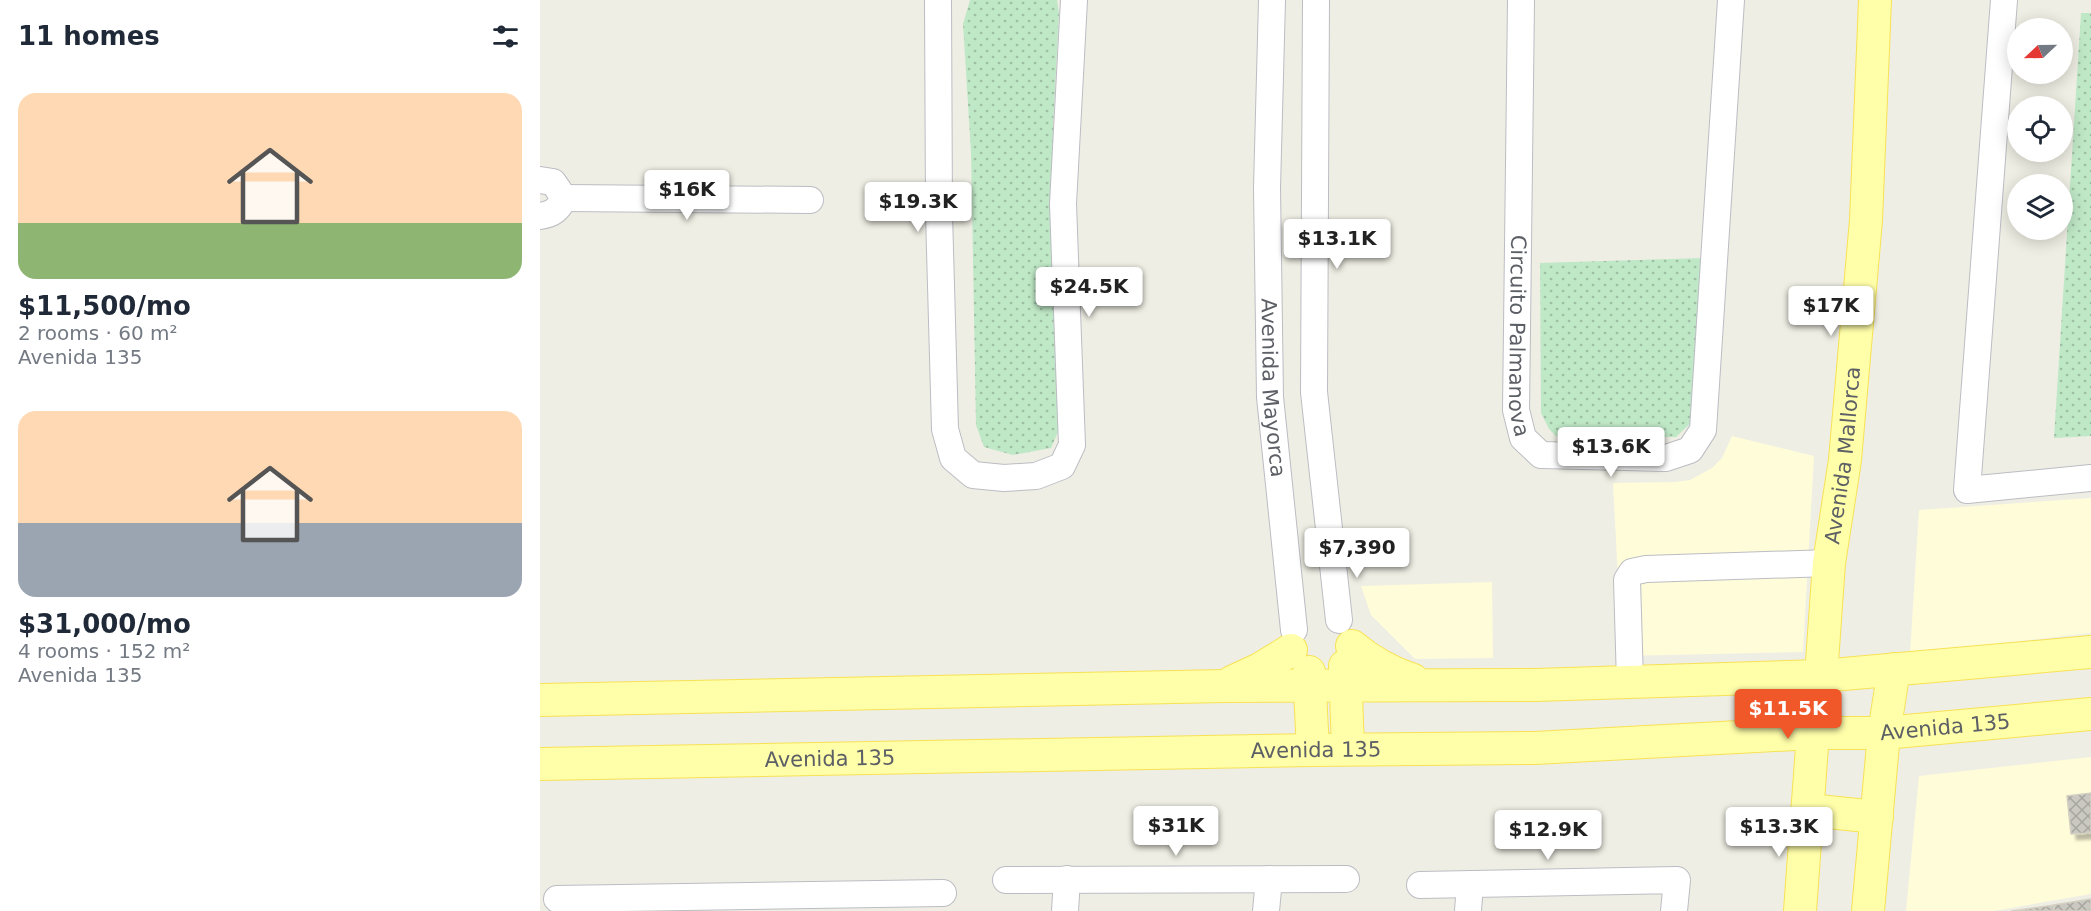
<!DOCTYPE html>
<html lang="en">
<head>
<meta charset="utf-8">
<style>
	:root { --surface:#fff; --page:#f6f6f7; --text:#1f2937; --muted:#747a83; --accent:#f05729 }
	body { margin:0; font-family:"DejaVu Sans",sans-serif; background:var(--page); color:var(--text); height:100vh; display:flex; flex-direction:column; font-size:22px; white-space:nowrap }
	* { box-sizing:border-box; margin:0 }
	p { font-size:20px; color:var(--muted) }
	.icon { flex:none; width:33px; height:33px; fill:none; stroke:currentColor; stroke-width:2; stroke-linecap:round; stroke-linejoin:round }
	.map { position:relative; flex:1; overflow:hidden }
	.details { display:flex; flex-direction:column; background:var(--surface); width:540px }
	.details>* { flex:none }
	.needle { width:39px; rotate:248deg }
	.buttons { position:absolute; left:1467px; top:18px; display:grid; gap:12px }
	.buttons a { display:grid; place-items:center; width:66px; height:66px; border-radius:50%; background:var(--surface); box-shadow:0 3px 15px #0003; font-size:30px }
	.price { position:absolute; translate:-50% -51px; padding:0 14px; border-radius:6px; background:#fff; color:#222; font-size:20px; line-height:39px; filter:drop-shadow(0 2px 3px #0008) }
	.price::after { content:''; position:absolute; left:50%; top:36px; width:18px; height:14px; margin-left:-9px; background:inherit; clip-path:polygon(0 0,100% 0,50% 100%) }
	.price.active { background:var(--accent); color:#fff }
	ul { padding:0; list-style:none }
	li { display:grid; align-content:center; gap:12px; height:318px; padding:0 18px }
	li span { display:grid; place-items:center; height:186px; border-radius:18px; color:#555 }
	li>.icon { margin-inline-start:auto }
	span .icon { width:108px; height:108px; fill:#fffc; stroke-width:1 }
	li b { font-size:26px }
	h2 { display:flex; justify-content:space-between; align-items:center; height:72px; padding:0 18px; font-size:26px }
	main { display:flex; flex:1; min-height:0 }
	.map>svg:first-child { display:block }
</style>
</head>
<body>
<main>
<section class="details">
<h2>11 homes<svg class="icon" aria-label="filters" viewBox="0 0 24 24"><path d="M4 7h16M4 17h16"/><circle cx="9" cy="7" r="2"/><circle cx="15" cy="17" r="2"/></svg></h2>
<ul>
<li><span style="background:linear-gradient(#ffd9b3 70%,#8fb573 0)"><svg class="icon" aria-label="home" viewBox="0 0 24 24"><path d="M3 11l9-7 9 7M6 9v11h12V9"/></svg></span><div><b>$11,500/mo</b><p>2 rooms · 60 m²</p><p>Avenida 135</p></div></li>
<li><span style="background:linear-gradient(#ffd9b3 60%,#9aa5b1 0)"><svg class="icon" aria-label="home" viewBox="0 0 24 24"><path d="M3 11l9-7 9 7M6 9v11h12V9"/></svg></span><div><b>$31,000/mo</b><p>4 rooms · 152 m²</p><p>Avenida 135</p></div></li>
</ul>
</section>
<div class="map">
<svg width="1551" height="911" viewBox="0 0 1551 911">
	<defs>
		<pattern id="park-dots" width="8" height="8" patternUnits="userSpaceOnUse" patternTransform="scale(1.5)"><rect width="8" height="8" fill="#bfe8c6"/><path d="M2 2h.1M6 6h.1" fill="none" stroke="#9ebfa4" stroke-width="1.8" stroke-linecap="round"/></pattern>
		<pattern id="building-cross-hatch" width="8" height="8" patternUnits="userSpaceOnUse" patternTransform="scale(1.5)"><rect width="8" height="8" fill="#cac8c1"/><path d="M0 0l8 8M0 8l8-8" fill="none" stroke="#a7a6a0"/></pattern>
		<filter id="shadow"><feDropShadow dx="5.5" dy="5.5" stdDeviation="1.5" flood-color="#0004"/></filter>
	</defs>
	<rect width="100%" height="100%" fill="#efeee4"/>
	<g fill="#fffcd9">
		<path d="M 1192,436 L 1274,456 L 1263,652 L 1082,656 L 1073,483 L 1135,482 L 1150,480 L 1172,468 L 1182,458 Z"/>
		<path d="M 1551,498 L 1551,633 L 1370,654 L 1379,510 Z"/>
		<path d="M 952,582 L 953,658 L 875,659 L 831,615 L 821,586 Z"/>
		<path d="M 1551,757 L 1551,894 L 1454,911 L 1366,911 L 1379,776 Z"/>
	</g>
	<g fill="url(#park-dots)">
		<path d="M 430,0 L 517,0 L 519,13 L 513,128 L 512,237 L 521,425 L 511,448 L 473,455 L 444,447 L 436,425 L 431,152 L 423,24 Z"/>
		<path d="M 1541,13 L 1551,13 L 1551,436 L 1514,438 Z"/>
		<path d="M 1163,258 L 1153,421 L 1136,437 L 1016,436 L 1009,429 L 1001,413 L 1000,263 Z"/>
	</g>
	<g fill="url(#building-cross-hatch)" stroke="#d4d1c2" stroke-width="1.5" filter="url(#shadow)">
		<path d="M 1551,793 L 1551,833 L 1531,834 L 1527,796 Z"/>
		<path d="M 1551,899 L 1551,911 L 1514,911 L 1514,905 Z"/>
		<path d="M 1514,905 L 1514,911 L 1471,911 Z"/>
	</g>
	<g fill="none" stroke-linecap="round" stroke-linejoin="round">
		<defs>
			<g id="minor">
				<path d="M 398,0 L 399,214 L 405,429 L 413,458 L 433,475 L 464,478 L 496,476 L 522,466 L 532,445 L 523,204 L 534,0"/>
				<path id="s1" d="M 732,0 L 727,188 L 730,397 L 754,630"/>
				<path d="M 776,0 L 774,392 L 799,620"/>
				<path id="s2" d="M 981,0 L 976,410 L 983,438 L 1001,455 L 1126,458 L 1150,450 L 1163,430 L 1191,0"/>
				<path d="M 1464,0 L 1427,490 L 1551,478"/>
				<path d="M 0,180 L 13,182 L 24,198 C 18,210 13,214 0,216"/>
				<path d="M 24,198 L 270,200"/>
				<path d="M 1090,682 L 1087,580 L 1092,572 L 1106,569 L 1289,563"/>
				<path d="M 466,880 L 806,879"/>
				<path d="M 880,885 L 1137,880 L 1134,911"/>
				<path d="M 17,899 L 403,893"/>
				<path d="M 525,911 L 527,879"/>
				<path d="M 726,911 L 729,879"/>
				<path d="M 928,911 L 930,884"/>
			</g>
			<g id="major">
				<path d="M 812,646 C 831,662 849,672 873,680"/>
				<path d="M 805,666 L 808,749"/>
				<path d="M 769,672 L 773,750"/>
				<path d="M 692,682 L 720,669 L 751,650"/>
				<path d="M 0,700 L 684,686 L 995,685 L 1281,676 L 1551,652"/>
				<path id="s3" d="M 0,764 L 773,750 L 995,748 L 1273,733 L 1344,733 L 1551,714"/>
				<path d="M 1268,810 L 1337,817"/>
				<path id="s4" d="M 1260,911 L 1273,733 L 1281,676 L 1289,563 L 1305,460 L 1326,220 L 1335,0"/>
				<path d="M 1328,911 L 1344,733 L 1354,669"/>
			</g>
		</defs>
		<use href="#minor" stroke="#bcbdc3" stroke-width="28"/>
		<use href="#major" stroke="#f7e255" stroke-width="34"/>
		<use href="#minor" stroke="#fff" stroke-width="26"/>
		<use href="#major" stroke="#fffea9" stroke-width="32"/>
	</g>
	<g text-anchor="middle" stroke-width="6" stroke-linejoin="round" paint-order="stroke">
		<g font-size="21" fill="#5c5f65" stroke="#fff">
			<text dy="7" stroke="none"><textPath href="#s2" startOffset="336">Circuito Palmanova</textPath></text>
			<text dy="7" stroke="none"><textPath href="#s1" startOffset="388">Avenida Mayorca</textPath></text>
			<text dy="7" stroke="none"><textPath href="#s4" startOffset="458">Avenida Mallorca</textPath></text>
			<text dy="7" stroke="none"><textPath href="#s3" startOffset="1406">Avenida 135</textPath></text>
			<text dy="7" stroke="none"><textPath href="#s3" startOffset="776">Avenida 135</textPath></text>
			<text dy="7" stroke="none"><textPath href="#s3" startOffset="290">Avenida 135</textPath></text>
		</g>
	</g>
</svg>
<div class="buttons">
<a><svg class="needle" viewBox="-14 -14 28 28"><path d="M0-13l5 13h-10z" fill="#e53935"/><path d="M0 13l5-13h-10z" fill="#747a83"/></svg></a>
<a><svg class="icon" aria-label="locate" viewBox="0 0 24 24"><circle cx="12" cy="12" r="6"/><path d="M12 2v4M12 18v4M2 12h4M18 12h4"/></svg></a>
<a><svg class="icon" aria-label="layers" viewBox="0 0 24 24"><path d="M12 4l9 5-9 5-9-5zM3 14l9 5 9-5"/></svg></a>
</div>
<b class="price" style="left:147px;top:221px">$16K</b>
<b class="price" style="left:378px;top:233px">$19.3K</b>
<b class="price" style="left:797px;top:270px">$13.1K</b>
<b class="price" style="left:549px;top:318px">$24.5K</b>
<b class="price" style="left:1291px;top:337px">$17K</b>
<b class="price" style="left:1071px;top:478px">$13.6K</b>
<b class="price" style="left:817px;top:579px">$7,390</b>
<b class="price active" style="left:1248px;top:740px">$11.5K</b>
<b class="price" style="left:636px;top:857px">$31K</b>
<b class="price" style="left:1239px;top:858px">$13.3K</b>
<b class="price" style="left:1008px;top:861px">$12.9K</b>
</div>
</main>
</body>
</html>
